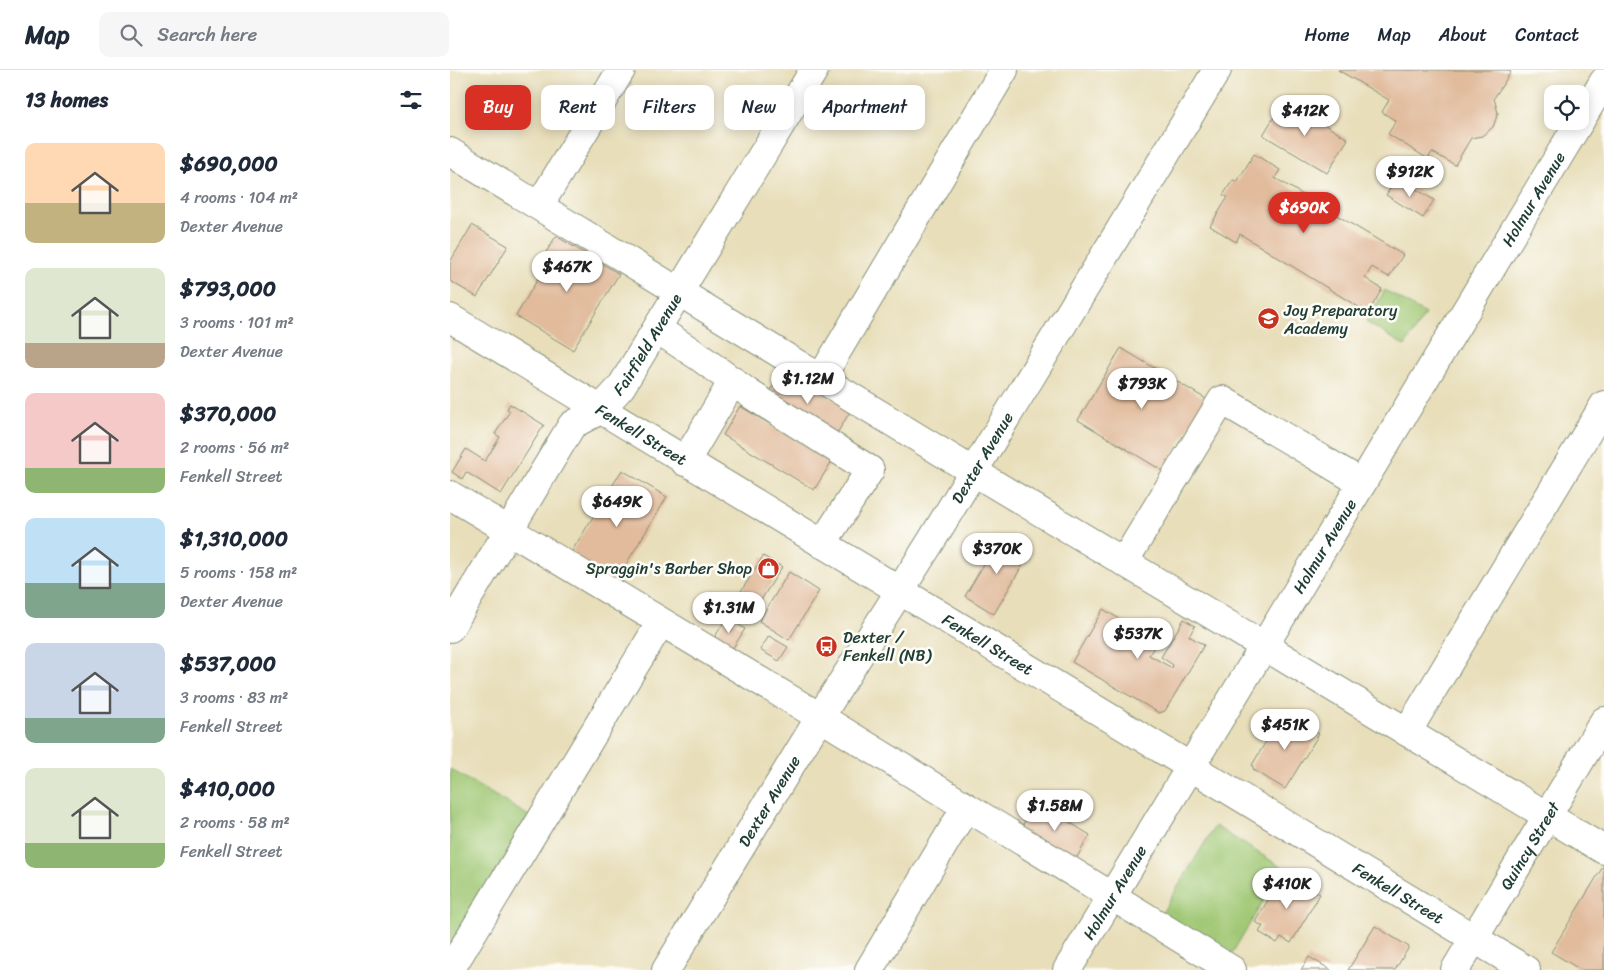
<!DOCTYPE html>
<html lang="en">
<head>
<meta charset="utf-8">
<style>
	:root { --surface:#fff; --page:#f6f6f7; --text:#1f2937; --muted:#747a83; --line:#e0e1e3; --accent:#d93025 }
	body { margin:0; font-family:Sriracha,sans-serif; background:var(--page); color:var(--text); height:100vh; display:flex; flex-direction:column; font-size:19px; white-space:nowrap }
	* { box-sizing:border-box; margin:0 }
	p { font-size:16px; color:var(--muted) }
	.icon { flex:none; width:28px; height:28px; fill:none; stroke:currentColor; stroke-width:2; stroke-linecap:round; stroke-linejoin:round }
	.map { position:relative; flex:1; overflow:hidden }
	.panel { display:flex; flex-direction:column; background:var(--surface); width:450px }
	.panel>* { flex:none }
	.guide { position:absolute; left:15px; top:15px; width:475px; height:45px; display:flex; gap:10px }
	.controls { position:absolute; left:1094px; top:15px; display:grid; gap:10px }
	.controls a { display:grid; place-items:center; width:45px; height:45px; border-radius:10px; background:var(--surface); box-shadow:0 2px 12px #0003; font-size:25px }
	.price { position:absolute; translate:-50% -42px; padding:0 11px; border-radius:18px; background:#fff; color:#222; font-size:16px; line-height:32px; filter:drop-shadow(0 1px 2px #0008) }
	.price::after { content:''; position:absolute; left:50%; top:30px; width:15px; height:11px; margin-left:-8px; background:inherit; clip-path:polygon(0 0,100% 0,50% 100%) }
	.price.current { background:var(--accent); color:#fff }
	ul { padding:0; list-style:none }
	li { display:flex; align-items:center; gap:15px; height:125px; padding:0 25px }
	li span { display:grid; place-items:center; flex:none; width:140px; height:100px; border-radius:10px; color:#555 }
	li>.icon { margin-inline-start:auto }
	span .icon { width:60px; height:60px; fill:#fffc; stroke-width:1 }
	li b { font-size:21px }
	h2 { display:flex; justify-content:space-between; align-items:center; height:60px; padding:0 25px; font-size:21px }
	.chip { padding:0 18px; border-radius:10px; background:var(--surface); box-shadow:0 2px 12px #0003; font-size:18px; line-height:45px }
	.chip.current { background:var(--accent); color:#fff }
	header { display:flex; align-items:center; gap:30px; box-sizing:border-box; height:70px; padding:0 25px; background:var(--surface); border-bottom:1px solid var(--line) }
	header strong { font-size:24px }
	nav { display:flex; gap:28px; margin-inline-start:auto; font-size:18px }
	.search { width:350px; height:45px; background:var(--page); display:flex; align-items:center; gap:12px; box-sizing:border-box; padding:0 18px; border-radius:10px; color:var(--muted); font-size:19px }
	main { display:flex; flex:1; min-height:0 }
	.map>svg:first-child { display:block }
</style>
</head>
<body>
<header>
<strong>Map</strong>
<div class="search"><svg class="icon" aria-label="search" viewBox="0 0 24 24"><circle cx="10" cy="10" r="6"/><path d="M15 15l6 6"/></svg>Search here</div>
<nav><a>Home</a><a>Map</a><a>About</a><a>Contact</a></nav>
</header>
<main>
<section class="panel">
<h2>13 homes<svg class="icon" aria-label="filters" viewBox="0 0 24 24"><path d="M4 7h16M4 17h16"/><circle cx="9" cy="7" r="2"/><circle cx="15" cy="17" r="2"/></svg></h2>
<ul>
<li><span style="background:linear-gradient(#ffd9b3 60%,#c2b280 0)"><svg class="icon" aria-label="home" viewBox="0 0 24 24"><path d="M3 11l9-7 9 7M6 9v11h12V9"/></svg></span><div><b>$690,000</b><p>4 rooms · 104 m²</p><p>Dexter Avenue</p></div></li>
<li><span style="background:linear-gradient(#dfe7d0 75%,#b9a48a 0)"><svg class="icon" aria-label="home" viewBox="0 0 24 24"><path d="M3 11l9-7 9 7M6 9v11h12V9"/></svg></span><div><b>$793,000</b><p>3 rooms · 101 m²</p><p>Dexter Avenue</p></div></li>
<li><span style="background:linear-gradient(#f6c9c9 75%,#8fb573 0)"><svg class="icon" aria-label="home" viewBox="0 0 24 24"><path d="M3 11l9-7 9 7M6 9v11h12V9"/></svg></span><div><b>$370,000</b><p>2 rooms · 56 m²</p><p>Fenkell Street</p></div></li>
<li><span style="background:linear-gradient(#bfe0f5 65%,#7fa58c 0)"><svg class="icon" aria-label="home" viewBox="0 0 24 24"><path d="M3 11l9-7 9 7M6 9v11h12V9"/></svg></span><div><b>$1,310,000</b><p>5 rooms · 158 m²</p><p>Dexter Avenue</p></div></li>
<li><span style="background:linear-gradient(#c9d6e8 75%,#7fa58c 0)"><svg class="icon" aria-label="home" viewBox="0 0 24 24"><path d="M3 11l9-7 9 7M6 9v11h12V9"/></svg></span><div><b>$537,000</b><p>3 rooms · 83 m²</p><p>Fenkell Street</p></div></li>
<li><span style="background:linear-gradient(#dfe7d0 75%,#8fb573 0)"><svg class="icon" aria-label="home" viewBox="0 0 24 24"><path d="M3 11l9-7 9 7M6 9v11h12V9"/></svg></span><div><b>$410,000</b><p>2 rooms · 58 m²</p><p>Fenkell Street</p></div></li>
</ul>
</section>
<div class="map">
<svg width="1154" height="900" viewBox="0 0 1154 900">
	<rect width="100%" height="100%" fill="#fdfcf7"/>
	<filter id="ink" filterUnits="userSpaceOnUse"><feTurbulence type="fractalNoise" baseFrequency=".02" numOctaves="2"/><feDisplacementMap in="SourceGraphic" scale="10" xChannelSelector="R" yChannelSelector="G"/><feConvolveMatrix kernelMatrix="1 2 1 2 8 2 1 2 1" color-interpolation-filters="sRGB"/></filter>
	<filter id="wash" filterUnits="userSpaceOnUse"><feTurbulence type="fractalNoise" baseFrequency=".0096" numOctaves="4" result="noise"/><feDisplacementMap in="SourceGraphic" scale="20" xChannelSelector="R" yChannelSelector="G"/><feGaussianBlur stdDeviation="1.12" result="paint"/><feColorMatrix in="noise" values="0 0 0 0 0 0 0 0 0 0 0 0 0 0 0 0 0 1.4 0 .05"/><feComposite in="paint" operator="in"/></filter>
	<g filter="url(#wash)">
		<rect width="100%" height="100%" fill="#e8deba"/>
		<g fill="#a0c874" stroke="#608254">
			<path d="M 935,220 L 975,244 L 955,276 L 916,252 Z"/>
			<path d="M 0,699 L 79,746 L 0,880 Z"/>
			<path d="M 765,756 L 833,798 L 781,885 L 712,843 Z"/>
		</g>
		<g id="blocks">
			<g fill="#e1bb9c">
				<path d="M 888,0 L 1057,0 L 1061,2 L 1044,28 L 1048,43 L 1043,57 L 1032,66 L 1021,68 L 1005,95 L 982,82 L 978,89 L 938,64 L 946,51 L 932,42 L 939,30 Z"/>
				<path d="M 834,30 L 898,69 L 877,103 L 813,65 Z"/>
				<path d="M 804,84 L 830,100 L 825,108 L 953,185 L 939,207 L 922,197 L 915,208 L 932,219 L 918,243 L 790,164 L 786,172 L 760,156 L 778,127 L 773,125 L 783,110 L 787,112 Z"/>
				<path d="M 947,108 L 984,130 L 973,148 L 936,125 Z"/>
				<path d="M 22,155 L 58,176 L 27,227 L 0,211 L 0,192 Z"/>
				<path d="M 106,166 L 169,204 L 123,280 L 66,246 L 96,195 L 90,192 Z"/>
				<path d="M 671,278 L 756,329 L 713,401 L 628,350 Z"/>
				<path d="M 333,300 L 401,340 L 383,370 L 315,329 Z"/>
				<path d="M 60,334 L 94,355 L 51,424 L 16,402 L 12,409 L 2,402 L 16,379 L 35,391 L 50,367 L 45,364 L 60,341 L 57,339 Z"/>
				<path d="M 290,336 L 382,391 L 364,420 L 273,365 Z"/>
				<path d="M 172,400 L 217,427 L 162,517 L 117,489 Z"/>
				<path d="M 550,467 L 579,484 L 544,544 L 515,526 Z"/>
				<path d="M 313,486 L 332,497 L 304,541 L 300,538 L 295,545 L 287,540 L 290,534 L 285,531 Z"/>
				<path d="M 339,502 L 369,521 L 339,570 L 309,551 Z"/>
				<path d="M 653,539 L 707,572 L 699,585 L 722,598 L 723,595 L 711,587 L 734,549 L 745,556 L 739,566 L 754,575 L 715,641 L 709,643 L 622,592 Z"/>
				<path d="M 277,547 L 295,559 L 281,581 L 263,570 Z"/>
				<path d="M 319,566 L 338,577 L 329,591 L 310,580 Z"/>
				<path d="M 833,643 L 869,664 L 835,719 L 804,700 L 802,695 Z"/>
				<path d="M 587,732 L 640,765 L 624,792 L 570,759 Z"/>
				<path d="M 1154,795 L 1154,900 L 1131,900 L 1101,882 Z"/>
				<path d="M 834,803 L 870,824 L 841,873 L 831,867 L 827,873 L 809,862 L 813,856 L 805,852 Z"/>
				<path d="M 925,856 L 959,877 L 945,900 L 898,900 Z"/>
				<path d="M 859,887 L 881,900 L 851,900 Z"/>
			</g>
		</g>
	</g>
	<g filter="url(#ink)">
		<use href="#blocks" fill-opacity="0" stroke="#848e77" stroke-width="1"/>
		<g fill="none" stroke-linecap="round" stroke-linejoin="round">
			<defs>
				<g id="minor">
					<path d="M 1130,51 L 1154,11"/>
					<path d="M 0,82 L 524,402 L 1154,780"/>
					<path d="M 89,136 L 171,0"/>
					<path id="s1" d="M 0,248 L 1076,900"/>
					<path d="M 207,259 L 248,286 L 300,324 L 420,400 L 372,474"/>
					<path d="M 371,308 L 554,0"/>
					<path d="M 235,392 L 283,311"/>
					<path d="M 0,425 L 370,647 L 782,900"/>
					<path d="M 674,492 L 772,330 L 912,413"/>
					<path id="s2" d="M 0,558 L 122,355 L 150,340 L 171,317 L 364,0"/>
					<path d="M 957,662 L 1154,335"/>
					<path d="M 0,900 L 211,552"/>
					<path id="s3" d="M 216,900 L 370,647 L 480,473 L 767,0"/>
					<path d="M 419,900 L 516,737"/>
					<path id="s4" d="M 617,900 L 814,576 L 1130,51"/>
					<path id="s5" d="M 1005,900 L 1154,651"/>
				</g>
			</defs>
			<use href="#minor" stroke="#848e77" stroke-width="30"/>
			<use href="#minor" stroke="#fff" stroke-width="28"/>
		</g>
	</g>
	<defs>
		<symbol id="school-disc" viewBox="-11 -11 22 22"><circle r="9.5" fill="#c8321e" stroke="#fdfcf7"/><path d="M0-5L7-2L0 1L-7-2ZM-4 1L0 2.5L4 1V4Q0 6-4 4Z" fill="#fff"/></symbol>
		<symbol id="shop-disc" viewBox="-11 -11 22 22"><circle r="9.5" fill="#c8321e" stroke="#fdfcf7"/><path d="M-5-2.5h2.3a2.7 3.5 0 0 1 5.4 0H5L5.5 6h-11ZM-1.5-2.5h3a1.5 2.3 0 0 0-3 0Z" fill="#fff"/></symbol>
		<symbol id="bus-disc" viewBox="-11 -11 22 22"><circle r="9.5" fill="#c8321e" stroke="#fdfcf7"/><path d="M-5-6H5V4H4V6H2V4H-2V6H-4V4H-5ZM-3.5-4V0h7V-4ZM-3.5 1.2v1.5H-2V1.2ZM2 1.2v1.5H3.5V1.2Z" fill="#fff"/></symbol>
	</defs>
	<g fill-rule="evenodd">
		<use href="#school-disc" x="806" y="236" width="25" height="25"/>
		<use href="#shop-disc" x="306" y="486" width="25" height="25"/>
		<use href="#bus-disc" x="364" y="564" width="25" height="25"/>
	</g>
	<g text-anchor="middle" stroke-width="5" stroke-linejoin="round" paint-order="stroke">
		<g font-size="16" fill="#1f3d34" stroke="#fdfcf7">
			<text dy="6" stroke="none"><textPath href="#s4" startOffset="901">Holmur Avenue</textPath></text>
			<text dy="6" stroke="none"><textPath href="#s2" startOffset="350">Fairfield Avenue</textPath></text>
			<text dy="6" stroke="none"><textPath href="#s1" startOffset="224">Fenkell Street</textPath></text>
			<text dy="6" stroke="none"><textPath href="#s3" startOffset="602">Dexter Avenue</textPath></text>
			<text dy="6" stroke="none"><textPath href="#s4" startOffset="496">Holmur Avenue</textPath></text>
			<text dy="6" stroke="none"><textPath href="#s1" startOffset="629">Fenkell Street</textPath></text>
			<text dy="6" stroke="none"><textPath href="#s3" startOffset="198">Dexter Avenue</textPath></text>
			<text dy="6" stroke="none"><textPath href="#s5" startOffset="145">Quincy Street</textPath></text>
			<text dy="6" stroke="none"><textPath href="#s4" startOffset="91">Holmur Avenue</textPath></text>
			<text dy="6" stroke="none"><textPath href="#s1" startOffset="1109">Fenkell Street</textPath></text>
		</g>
		<g font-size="16" fill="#1f3d34" stroke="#fdfcf7" text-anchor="start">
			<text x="834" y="246">Joy Preparatory<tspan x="834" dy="18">Academy</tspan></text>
			<text x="302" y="504" text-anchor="end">Spraggin's Barber Shop</text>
			<text x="393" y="573">Dexter /<tspan x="393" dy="18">Fenkell (NB)</tspan></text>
		</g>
	</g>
</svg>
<div class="controls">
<a><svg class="icon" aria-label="locate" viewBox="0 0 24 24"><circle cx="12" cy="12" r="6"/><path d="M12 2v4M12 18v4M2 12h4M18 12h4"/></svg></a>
</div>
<b class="price" style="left:855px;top:67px">$412K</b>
<b class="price" style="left:960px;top:128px">$912K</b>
<b class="price current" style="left:854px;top:164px">$690K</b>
<b class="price" style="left:117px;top:223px">$467K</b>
<b class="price" style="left:358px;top:335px">$1.12M</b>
<b class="price" style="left:692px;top:340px">$793K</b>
<b class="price" style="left:167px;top:458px">$649K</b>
<b class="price" style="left:547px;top:505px">$370K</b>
<b class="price" style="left:279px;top:564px">$1.31M</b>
<b class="price" style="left:688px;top:590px">$537K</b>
<b class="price" style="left:835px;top:681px">$451K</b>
<b class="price" style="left:605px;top:762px">$1.58M</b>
<b class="price" style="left:837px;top:840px">$410K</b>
<div class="guide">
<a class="chip current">Buy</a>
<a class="chip">Rent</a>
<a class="chip">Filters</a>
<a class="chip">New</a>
<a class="chip">Apartment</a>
</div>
</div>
</main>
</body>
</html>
